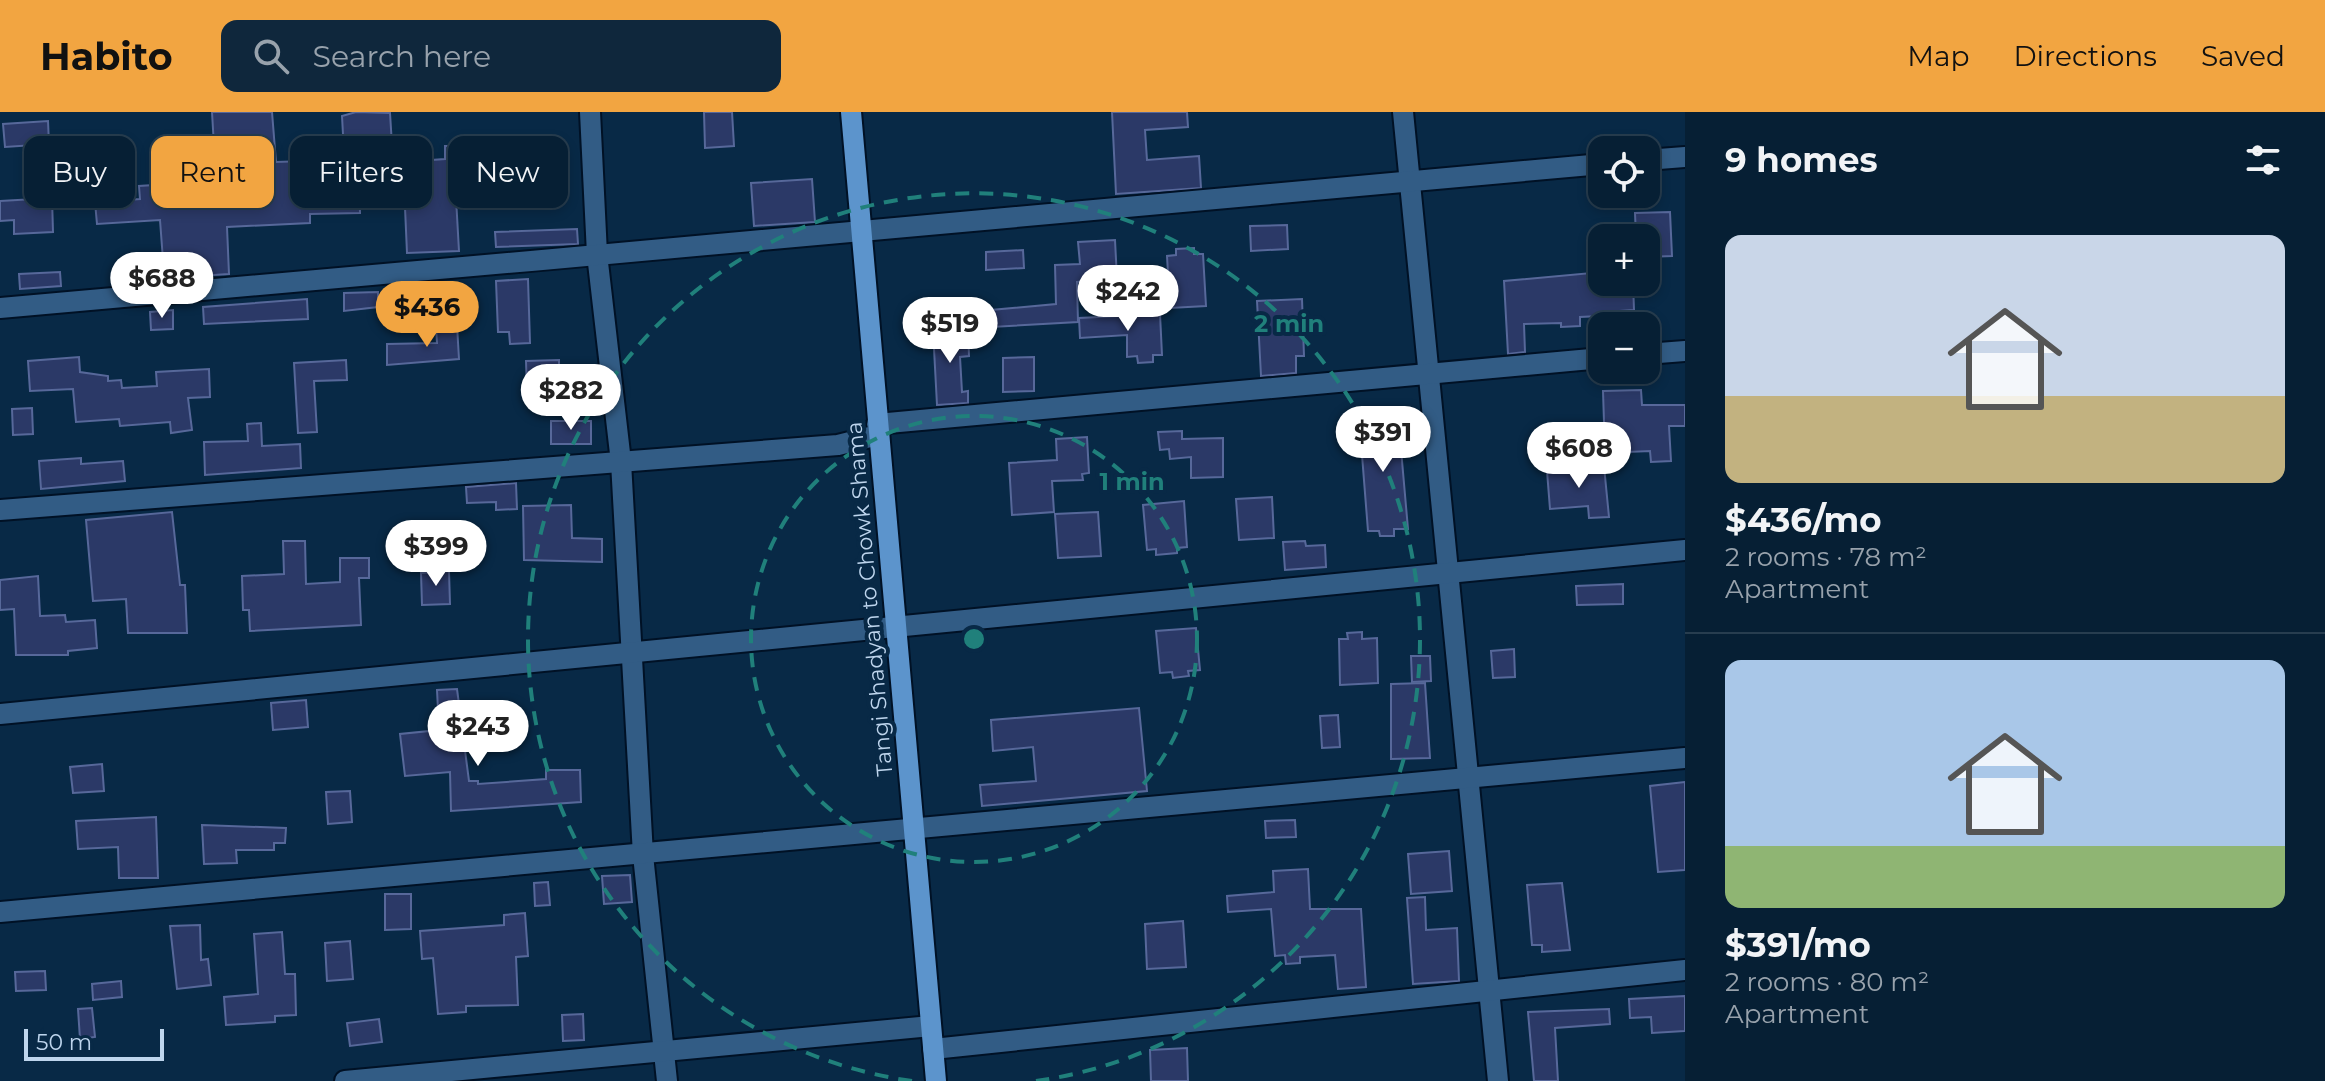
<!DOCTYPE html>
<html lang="en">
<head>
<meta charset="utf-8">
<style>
	:root { --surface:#061f34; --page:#0f273c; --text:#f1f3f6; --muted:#98a2ac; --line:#273d4f; --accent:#f2a541 }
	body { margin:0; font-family:Montserrat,sans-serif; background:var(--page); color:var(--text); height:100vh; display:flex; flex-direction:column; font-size:30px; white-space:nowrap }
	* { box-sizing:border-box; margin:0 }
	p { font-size:26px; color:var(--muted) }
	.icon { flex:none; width:44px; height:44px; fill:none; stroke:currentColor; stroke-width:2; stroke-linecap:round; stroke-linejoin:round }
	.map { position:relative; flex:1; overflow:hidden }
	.panel { display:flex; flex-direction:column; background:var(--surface); width:640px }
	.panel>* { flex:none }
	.guide { position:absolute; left:24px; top:24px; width:760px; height:72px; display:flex; gap:16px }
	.fabs { position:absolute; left:1588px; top:24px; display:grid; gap:16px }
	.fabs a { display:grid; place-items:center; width:72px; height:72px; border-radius:16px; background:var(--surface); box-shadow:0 4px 12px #0003,0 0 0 2px var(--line); font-size:40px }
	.scale { position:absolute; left:24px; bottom:20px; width:140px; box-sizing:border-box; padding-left:8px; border:4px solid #bed5ed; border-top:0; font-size:22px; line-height:28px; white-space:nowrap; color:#bed5ed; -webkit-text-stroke:6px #082946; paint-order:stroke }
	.price { position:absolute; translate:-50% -68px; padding:0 18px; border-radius:28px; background:#fff; color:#222; font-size:26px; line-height:52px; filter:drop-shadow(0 2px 4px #0008) }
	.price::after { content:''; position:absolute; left:50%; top:48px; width:24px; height:18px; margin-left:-12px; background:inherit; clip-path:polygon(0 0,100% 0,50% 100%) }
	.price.selected { background:var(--accent); color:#111 }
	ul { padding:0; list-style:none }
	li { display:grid; align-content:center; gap:16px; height:424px; padding:0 40px }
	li+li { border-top:2px solid var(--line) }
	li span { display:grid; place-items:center; height:248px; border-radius:16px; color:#555 }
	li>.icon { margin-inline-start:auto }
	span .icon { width:144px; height:144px; fill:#fffc; stroke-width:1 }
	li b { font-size:34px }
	h2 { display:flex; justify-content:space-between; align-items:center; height:96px; padding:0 40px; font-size:34px }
	.chip { padding:0 28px; border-radius:16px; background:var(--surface); box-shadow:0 4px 12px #0003,0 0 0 2px var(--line); font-size:28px; line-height:72px }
	.chip.selected { background:var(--accent); color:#111 }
	header { display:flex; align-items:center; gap:48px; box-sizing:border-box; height:112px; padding:0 40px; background:var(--accent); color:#111 }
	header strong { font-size:38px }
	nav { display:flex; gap:44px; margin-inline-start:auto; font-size:28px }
	.search { width:560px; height:72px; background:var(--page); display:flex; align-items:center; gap:20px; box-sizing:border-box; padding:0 28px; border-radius:16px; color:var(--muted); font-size:30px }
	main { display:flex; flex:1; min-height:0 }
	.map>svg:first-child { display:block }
</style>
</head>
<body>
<header>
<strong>Habito</strong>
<div class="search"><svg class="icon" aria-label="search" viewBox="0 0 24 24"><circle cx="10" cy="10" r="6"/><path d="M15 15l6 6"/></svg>Search here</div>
<nav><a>Map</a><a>Directions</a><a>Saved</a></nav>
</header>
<main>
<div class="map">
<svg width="1685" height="969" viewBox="0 0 1685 969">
	<rect width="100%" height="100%" fill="#082946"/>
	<g fill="#2b3967" stroke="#57689a" stroke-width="2">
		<path d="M 212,0 L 272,0 L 276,50 L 305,49 L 305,61 L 345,59 L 342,4 L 356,0 L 390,1 L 393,49 L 359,52 L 360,101 L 310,102 L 310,111 L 227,115 L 229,162 L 152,167 L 151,148 L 163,148 L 160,108 L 97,112 L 95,90 L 140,87 L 139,74 L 216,69 Z"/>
		<path d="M 704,0 L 732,0 L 734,34 L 705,36 Z"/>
		<path d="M 1112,0 L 1187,0 L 1188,15 L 1145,18 L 1147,48 L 1199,44 L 1201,76 L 1116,82 Z"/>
		<path d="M 48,9 L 49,32 L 5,35 L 3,12 Z"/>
		<path d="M 445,34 L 484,34 L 484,68 L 455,68 L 459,139 L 407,141 L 403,50 L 445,47 Z"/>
		<path d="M 528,57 L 529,85 L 491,86 L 490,58 Z"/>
		<path d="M 812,67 L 815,110 L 754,114 L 751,71 Z"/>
		<path d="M 52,86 L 53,120 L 14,122 L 14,108 L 0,109 L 0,89 Z"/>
		<path d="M 1670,100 L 1672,144 L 1646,145 L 1646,126 L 1636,126 L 1635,101 Z"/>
		<path d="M 1287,113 L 1288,137 L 1251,139 L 1250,114 Z"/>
		<path d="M 577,117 L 578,132 L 496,135 L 495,120 Z"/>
		<path d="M 1115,128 L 1117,167 L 1077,170 L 1078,210 L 992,215 L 991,198 L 1056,192 L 1055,153 L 1080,152 L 1078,130 Z"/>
		<path d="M 1194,136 L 1194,142 L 1203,142 L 1206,194 L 1170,196 L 1167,144 L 1176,143 L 1176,137 Z"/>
		<path d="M 1023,138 L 1024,156 L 986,158 L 986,140 Z"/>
		<path d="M 60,160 L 61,174 L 20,177 L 19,162 Z"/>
		<path d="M 1602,160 L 1602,170 L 1633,170 L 1634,198 L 1620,199 L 1620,203 L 1580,205 L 1580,214 L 1561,215 L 1561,211 L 1524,212 L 1525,240 L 1508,242 L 1504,169 Z"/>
		<path d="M 528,167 L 530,231 L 510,232 L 509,220 L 498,220 L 496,169 Z"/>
		<path d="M 378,180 L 378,195 L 344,199 L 344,181 Z"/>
		<path d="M 307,187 L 308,207 L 204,212 L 203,195 Z"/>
		<path d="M 1302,187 L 1304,244 L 1296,244 L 1296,261 L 1261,264 L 1257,189 Z"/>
		<path d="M 173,198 L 173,217 L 151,218 L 150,200 Z"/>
		<path d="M 1160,202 L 1162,243 L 1153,243 L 1153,250 L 1138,251 L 1137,244 L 1127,245 L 1127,223 L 1080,226 L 1079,206 Z"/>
		<path d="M 457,213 L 459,247 L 387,253 L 387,232 L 437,231 L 436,215 Z"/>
		<path d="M 968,216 L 969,244 L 960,245 L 962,280 L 968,279 L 968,291 L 937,293 L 933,218 Z"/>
		<path d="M 79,245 L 80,260 L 108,264 L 108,269 L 121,268 L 122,276 L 157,274 L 156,260 L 209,257 L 210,285 L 188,286 L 192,318 L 171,321 L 170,310 L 120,314 L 119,307 L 76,310 L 73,277 L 30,279 L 28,249 Z"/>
		<path d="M 1034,245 L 1034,279 L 1003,280 L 1003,246 Z"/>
		<path d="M 346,248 L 347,268 L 314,269 L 317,320 L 298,321 L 294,251 Z"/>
		<path d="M 559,248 L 559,269 L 551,269 L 552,280 L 527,281 L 526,249 Z"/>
		<path d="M 1641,278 L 1642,293 L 1685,293 L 1685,314 L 1669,314 L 1671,349 L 1651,350 L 1650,339 L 1605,341 L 1603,279 Z"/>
		<path d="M 32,296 L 33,322 L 13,323 L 12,297 Z"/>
		<path d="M 1398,303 L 1408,417 L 1394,417 L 1394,424 L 1380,424 L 1379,419 L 1368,419 L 1359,305 Z"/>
		<rect x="551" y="309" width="40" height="23"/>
		<path d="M 261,311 L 262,334 L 300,332 L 301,356 L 205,363 L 204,330 L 248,329 L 247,312 Z"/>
		<path d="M 1182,319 L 1182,327 L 1223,326 L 1223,365 L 1191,366 L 1191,345 L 1170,347 L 1169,337 L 1160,338 L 1158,320 Z"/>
		<path d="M 1087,325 L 1089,361 L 1082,362 L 1083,368 L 1052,369 L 1054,400 L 1012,403 L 1009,351 L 1057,348 L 1056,327 Z"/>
		<path d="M 81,346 L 81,352 L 123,349 L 125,369 L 41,377 L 39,349 Z"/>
		<path d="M 1604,354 L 1609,405 L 1589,406 L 1588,394 L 1550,397 L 1547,359 Z"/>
		<path d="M 516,371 L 517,397 L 496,398 L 496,390 L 467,391 L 466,375 Z"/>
		<path d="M 1272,385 L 1274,426 L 1239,428 L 1236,387 Z"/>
		<path d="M 1184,389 L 1187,435 L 1177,436 L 1177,441 L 1156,443 L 1156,437 L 1147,438 L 1143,393 Z"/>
		<path d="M 571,393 L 572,426 L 602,427 L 602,450 L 524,448 L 523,394 Z"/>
		<path d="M 172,400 L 180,473 L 185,473 L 187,521 L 128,521 L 126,487 L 93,489 L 86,408 Z"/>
		<path d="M 1098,400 L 1101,444 L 1058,446 L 1055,402 Z"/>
		<path d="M 283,429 L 305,429 L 306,472 L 340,470 L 340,446 L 369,446 L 369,466 L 359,466 L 361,513 L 250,519 L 249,498 L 243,498 L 242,464 L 284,462 Z"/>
		<path d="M 1305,429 L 1306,434 L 1325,433 L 1326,455 L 1285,458 L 1283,430 Z"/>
		<path d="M 449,459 L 450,492 L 422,493 L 421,461 Z"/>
		<path d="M 38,464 L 40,504 L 65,503 L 66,510 L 95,508 L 97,536 L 68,539 L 68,543 L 16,543 L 14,497 L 0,498 L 0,468 Z"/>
		<path d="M 1623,472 L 1623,492 L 1577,493 L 1576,474 Z"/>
		<path d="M 1196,516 L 1200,558 L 1188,559 L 1189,564 L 1173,566 L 1172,560 L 1160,561 L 1156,519 Z"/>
		<path d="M 1362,520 L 1362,527 L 1377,526 L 1378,571 L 1340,573 L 1339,527 L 1348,527 L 1347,521 Z"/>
		<path d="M 1514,537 L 1515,565 L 1493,566 L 1491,539 Z"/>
		<path d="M 1411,544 L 1430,544 L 1431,569 L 1412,570 Z"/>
		<path d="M 1425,571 L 1430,646 L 1391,647 L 1391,572 Z"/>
		<path d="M 457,577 L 469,669 L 478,669 L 478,672 L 546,667 L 546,658 L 580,658 L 581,690 L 451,699 L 450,660 L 405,664 L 400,622 L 439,618 L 437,578 Z"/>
		<path d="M 306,588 L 308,615 L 273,618 L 271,591 Z"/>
		<path d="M 1139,596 L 1147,679 L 982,694 L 980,673 L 1036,669 L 1033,635 L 993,639 L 991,608 Z"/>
		<path d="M 1338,603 L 1340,635 L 1322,636 L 1320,604 Z"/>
		<path d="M 102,652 L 104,679 L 73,681 L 70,655 Z"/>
		<path d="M 1685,670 L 1685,758 L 1658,760 L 1650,674 Z"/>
		<path d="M 350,679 L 352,710 L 328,712 L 326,680 Z"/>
		<path d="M 156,705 L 158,766 L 119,766 L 118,735 L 78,737 L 76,709 Z"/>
		<path d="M 1295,708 L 1296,725 L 1266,726 L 1265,709 Z"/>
		<path d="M 202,713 L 286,716 L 285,731 L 274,731 L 274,738 L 236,738 L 237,751 L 204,752 Z"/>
		<path d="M 1449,739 L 1452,779 L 1411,782 L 1408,742 Z"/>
		<path d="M 1308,757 L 1310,797 L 1361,797 L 1366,875 L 1338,877 L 1335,843 L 1300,845 L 1300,851 L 1286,852 L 1285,843 L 1275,844 L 1271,797 L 1228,800 L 1227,784 L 1274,780 L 1273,759 Z"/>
		<path d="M 630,763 L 632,790 L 604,792 L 602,764 Z"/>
		<path d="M 548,770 L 550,793 L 535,794 L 534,771 Z"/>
		<path d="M 1562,771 L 1570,838 L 1542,840 L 1542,833 L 1532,833 L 1527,773 Z"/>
		<path d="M 385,782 L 411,782 L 411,817 L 385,818 Z"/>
		<path d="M 1425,785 L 1426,818 L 1457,816 L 1459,869 L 1413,872 L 1407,786 Z"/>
		<path d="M 525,801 L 528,844 L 516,845 L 518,893 L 466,894 L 466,900 L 438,902 L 433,846 L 422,847 L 420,819 L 504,813 L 504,803 Z"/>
		<path d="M 1183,809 L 1186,855 L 1147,857 L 1145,812 Z"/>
		<path d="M 200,813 L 201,848 L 208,847 L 211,873 L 177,877 L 170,814 Z"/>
		<path d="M 282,820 L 285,862 L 295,862 L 296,903 L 275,904 L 275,910 L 226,913 L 224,885 L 258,882 L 254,822 Z"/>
		<path d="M 350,829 L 353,867 L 327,869 L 325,831 Z"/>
		<path d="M 45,859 L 46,878 L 16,879 L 15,860 Z"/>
		<path d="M 121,869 L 122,885 L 93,888 L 92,872 Z"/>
		<path d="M 1685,884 L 1685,919 L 1652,921 L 1651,905 L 1630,906 L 1629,887 Z"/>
		<path d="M 92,896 L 95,925 L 80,927 L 78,897 Z"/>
		<path d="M 1609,897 L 1610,912 L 1555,916 L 1558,969 L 1534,969 L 1528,900 Z"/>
		<path d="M 583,902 L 584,928 L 563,929 L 562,903 Z"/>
		<path d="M 379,907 L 382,930 L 350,934 L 347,911 Z"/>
		<path d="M 1187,936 L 1188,969 L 1151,969 L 1150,938 Z"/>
	</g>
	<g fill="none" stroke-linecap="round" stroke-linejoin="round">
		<defs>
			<g id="minor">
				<path d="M 590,0 L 597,142 L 621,350 L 643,743 L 667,969"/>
				<path d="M 1403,0 L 1498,969"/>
				<path d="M 1646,48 L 1685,45"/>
				<path d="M 0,196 C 534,148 1068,103 1602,52"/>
				<path d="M 1646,242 L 1685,239"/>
				<path d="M 877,312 L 1602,246"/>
				<path d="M 0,398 L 838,333 L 878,323"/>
				<path d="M 0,602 L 1685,438"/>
				<path d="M 0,800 L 1685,646"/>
				<path d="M 933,937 L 1685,858"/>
				<path d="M 345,969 L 931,914"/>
			</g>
			<path id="major" d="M 851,0 L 936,969"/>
		</defs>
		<use href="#minor" stroke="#001125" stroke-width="24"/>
		<use href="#major" stroke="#001125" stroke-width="24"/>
		<use href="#minor" stroke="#325c85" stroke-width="20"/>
		<use href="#major" stroke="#5c94cc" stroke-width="20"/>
	</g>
	<g fill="none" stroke="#20807b" stroke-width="4" stroke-dasharray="14 10">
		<circle cx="974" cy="527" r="223"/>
		<path d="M912 969A446 446 0 1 1 1036 969"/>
	</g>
	<g text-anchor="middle" stroke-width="8" stroke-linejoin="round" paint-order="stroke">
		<g font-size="22" fill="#bed5ed" stroke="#082946">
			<text transform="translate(869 487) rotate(-95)" y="8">Tangi Shadyan to Chowk Shama</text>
		</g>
	</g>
	<circle cx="974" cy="527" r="12" fill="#20807b" stroke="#082946" stroke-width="4"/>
	<g font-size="24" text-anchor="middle" font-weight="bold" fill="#20807b" stroke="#082946" stroke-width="8" stroke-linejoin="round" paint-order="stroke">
		<text x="1289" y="220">2 min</text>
		<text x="1132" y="378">1 min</text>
	</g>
</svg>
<div class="fabs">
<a><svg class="icon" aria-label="locate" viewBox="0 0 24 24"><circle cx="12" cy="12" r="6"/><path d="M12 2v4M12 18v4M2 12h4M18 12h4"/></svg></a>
<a>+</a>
<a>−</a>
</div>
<div class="scale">50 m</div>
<b class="price" style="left:162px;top:208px">$688</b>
<b class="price" style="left:1128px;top:221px">$242</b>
<b class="price selected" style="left:427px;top:237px">$436</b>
<b class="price" style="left:950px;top:253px">$519</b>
<b class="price" style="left:571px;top:320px">$282</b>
<b class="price" style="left:1383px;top:362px">$391</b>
<b class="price" style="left:1579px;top:378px">$608</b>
<b class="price" style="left:436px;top:476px">$399</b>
<b class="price" style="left:478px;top:656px">$243</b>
<div class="guide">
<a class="chip">Buy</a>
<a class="chip selected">Rent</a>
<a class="chip">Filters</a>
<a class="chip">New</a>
</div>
</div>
<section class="panel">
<h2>9 homes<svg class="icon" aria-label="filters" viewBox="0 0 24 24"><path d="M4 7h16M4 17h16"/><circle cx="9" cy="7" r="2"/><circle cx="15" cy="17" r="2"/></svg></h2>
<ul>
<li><span style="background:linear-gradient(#c9d6e8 65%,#c2b280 0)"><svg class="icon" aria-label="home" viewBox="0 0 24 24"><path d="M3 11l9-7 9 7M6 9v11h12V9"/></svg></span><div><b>$436/mo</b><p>2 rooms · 78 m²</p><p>Apartment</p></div></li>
<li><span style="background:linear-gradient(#a9c7e8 75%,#8fb573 0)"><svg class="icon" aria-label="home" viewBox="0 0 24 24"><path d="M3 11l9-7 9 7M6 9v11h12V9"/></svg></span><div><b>$391/mo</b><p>2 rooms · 80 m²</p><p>Apartment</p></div></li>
</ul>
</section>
</main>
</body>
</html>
